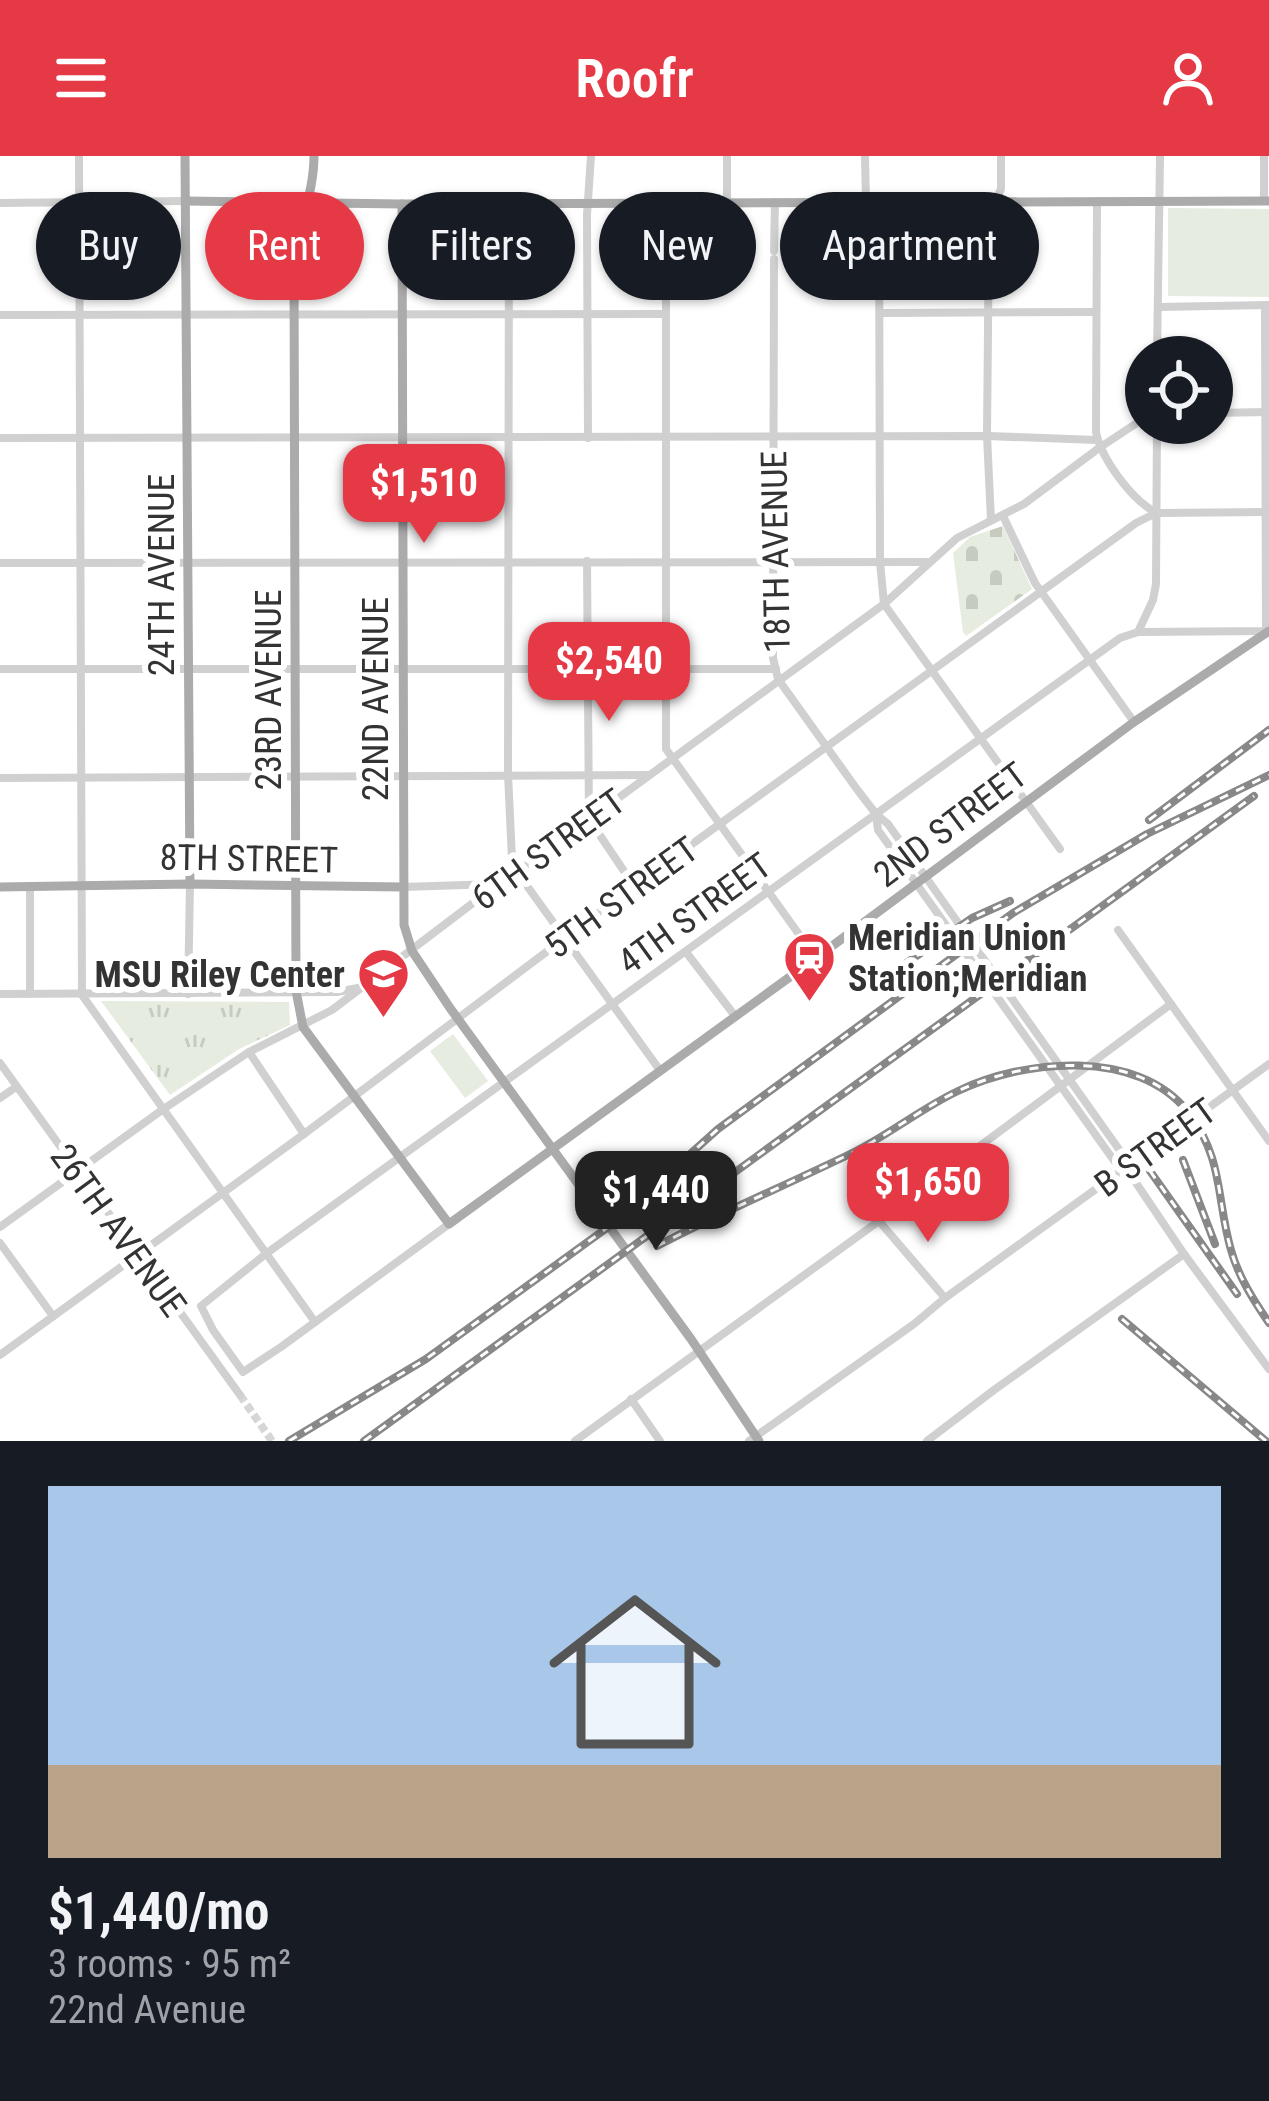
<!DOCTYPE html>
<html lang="en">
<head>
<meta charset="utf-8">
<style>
	:root { --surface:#171b24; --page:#242831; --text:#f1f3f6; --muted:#9ea1a6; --accent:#e63946 }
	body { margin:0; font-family:"Roboto Condensed",sans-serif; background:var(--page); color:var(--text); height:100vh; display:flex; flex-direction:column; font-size:45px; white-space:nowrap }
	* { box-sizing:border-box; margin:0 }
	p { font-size:39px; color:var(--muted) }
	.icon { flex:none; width:66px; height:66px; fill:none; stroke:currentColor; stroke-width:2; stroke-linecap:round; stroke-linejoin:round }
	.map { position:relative; height:1285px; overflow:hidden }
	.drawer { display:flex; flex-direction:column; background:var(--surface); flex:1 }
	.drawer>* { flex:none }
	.guide { position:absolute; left:36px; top:36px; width:1197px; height:108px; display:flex; gap:24px }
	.controls { position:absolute; left:1125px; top:180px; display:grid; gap:24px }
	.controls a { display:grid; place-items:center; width:108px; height:108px; border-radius:50%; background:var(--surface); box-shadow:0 3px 9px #0004; font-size:60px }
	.price { position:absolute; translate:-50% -102px; padding:0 27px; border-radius:24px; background:var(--accent); color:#fff; font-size:39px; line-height:78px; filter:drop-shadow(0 3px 6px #0008) }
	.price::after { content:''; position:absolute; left:50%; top:72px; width:36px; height:27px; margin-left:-18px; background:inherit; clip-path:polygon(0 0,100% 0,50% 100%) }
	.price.active { background:#222; color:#fff }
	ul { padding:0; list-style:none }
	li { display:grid; align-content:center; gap:24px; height:636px; padding:0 48px }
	li span { display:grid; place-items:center; height:372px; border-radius:0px; color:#555 }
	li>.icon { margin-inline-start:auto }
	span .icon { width:216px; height:216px; fill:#fffc; stroke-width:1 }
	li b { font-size:51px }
	.tag { padding:0 42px; border-radius:54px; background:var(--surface); box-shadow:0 3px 9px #0004; font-size:42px; line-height:108px }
	.tag.active { background:var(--accent); color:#fff }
	header { display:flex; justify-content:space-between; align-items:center; height:156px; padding:0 48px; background:var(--accent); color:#fff; font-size:54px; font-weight:600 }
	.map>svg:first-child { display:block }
</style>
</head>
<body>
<header><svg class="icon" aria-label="menu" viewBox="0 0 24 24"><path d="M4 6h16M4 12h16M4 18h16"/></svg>Roofr<svg class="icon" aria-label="person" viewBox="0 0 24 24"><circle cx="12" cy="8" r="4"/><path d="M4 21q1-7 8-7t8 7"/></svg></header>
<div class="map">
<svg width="1269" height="1285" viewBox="0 0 1269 1285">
	<defs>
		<pattern id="grass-tufts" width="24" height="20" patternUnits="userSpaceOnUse" patternTransform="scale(3)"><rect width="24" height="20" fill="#e6ecdf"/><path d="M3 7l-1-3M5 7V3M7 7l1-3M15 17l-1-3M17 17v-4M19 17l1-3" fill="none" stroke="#c6cbc0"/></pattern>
		<pattern id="cemetery-stones" width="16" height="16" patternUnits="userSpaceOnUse" patternTransform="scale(3)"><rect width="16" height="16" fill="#e6ecdf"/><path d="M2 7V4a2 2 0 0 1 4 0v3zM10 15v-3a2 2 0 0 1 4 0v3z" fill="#c6cbc0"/></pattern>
	</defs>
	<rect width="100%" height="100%" fill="#fff"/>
	<path fill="url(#grass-tufts)" d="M 101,845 L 289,846 L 290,869 L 239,893 L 170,939 Z"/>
	<path fill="url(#cemetery-stones)" d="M 1003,370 L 1032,433 L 966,480 L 963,476 L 953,397 L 970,381 Z"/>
	<g fill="#e6ecdf">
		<path d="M 1168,52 L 1269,53 L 1269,141 L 1168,140 Z"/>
		<path d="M 453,878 L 488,925 L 465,942 L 430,895 Z"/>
	</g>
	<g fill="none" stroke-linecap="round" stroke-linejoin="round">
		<path stroke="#d6d6d6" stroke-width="8" stroke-dasharray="8 4" stroke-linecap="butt" d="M 240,1239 L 272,1285"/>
		<g stroke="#d0d0d0" stroke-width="8">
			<path d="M 79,0 L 82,839 L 315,1166"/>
			<path d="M 727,0 L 727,47"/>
			<path d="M 865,0 L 866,46"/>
			<path d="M 1264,0 L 1264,45"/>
			<path d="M 1097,45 L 1096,276 C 1101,302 1131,343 1155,356"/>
			<path d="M 879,46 L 880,406 L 884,448 L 1060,693"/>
			<path d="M 0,47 L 186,45"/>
			<path d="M 509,47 L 508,618 L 512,703 L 517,716 L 659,913"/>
			<path d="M 666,47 L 666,593 L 816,802"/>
			<path d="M 774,95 L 775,46"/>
			<path d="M 774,103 L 773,502 L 778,523 L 856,632 L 876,658 L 888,668 L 1123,999 L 1126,1012 L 1184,1098 L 1269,1213"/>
			<path d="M 1158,151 L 1268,149"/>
			<path d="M 881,157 L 1096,156"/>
			<path d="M 0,159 L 666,158"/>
			<path d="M 1157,201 L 1160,0"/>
			<path d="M 1212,257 L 1268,256"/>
			<path d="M 0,282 L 987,280 L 1097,284"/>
			<path d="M 588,282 L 587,59 L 591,0"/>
			<path d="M 1003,360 L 1035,427 L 1134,566"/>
			<path d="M 991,364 L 987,280 L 989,67 L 990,56 L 1001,33 L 1001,0"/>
			<path d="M 587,405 L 589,663 L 634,730"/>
			<path d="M 0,407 L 927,406"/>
			<path d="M 1138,476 L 1153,444 L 1156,428 L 1157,267"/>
			<path d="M 0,513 L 776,513"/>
			<path d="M 0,622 L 649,619"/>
			<path d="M 876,659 L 878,674 L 1115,1006 L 1126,1012"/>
			<path d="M 30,730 L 30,838"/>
			<path d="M 403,731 L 496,728"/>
			<path d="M 1118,774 L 1269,985"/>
			<path d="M 686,796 L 735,860"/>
			<path d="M 0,838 L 337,836 L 358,832"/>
			<path d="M 188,838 L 190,728"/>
			<path d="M 249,896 L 304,978"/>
			<path d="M 0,907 L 240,1239"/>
			<path d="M 0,942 L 16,931"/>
			<path d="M 879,1065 L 945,1142"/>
			<path d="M 449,1068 L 281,1191 L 243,1216 L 213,1174 L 201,1150 L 267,1097 L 1120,482 L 1138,476 L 1266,475 L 1265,149"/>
			<path d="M 0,1071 L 162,954 L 249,896 L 332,854 L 498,728 L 517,716 L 884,448 L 957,382 L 1024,348 L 1099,292 L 1146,261"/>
			<path d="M 0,1087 L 53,1160"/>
			<path d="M 0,1199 L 304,978 L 634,730 L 1136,367 L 1156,357 L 1268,356"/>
			<path d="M 631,1243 L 660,1285"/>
			<path d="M 575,1285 L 879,1065 L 1171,848"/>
			<path d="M 749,1285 L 914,1168 L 945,1142 L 1269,908"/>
			<path d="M 927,1285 L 994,1234 L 1184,1098"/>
		</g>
		<g stroke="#ababab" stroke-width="9">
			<path d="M 185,0 L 190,728"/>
			<path d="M 314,0 C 314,38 297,73 294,112 L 296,835 L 303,871 L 449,1068 L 816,802 L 1134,566 L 1269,475"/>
			<path d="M 186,45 L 402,48 L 1269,45"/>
			<path d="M 402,48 L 404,769 L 412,795 L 450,852 L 691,1183 L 759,1285"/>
			<path d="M 0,731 L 190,728 L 402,731"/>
		</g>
		<defs>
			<g id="rail">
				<path d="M 1149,664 L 1269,574"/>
				<path d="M 902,810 L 972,762 L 1010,745"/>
				<path d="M 1183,1004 L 1215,1088"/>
				<path d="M 1150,1015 L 1237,1138"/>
				<path d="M 657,1090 C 720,1057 784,1030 848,999 C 886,981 920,953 958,935 C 1024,903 1138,892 1188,956 C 1224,1003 1216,1042 1231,1094 C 1238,1120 1254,1145 1269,1167"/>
				<path d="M 1122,1163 L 1266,1285"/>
				<path d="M 289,1285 L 426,1203 L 611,1069 L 718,973 L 1013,757 L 1147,678 L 1269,619"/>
				<path d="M 364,1285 L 1254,640"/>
			</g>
		</defs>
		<use href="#rail" stroke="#888" stroke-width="8"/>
		<use href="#rail" stroke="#fff" stroke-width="3" stroke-dasharray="9" stroke-linecap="butt"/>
	</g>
	<defs>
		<symbol id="station-pin" viewBox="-11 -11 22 30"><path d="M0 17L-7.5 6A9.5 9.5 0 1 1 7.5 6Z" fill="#e63946" stroke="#fff"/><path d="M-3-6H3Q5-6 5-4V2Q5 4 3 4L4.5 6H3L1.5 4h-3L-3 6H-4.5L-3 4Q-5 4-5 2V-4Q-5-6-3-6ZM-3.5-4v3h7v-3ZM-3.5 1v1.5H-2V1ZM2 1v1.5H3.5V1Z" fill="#fff"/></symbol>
		<symbol id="university-pin" viewBox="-11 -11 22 30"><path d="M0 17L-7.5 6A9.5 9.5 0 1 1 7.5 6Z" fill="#e63946" stroke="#fff"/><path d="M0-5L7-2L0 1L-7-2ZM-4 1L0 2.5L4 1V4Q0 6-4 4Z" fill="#fff"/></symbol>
	</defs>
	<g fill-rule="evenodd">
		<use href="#station-pin" x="780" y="772" width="59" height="81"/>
		<use href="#university-pin" x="354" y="788" width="59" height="81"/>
	</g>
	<g text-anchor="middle" stroke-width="12" stroke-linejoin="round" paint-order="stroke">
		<g font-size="36" fill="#333" stroke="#fff">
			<text transform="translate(775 396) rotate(-91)" y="13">18TH AVENUE</text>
			<text transform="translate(161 419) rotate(-90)" y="13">24TH AVENUE</text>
			<text transform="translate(268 534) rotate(-90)" y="13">23RD AVENUE</text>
			<text transform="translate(375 543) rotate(-90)" y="13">22ND AVENUE</text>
			<text transform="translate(950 668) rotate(-37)" y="13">2ND STREET</text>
			<text transform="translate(548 693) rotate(-36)" y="13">6TH STREET</text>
			<text transform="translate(249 702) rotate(1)" y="13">8TH STREET</text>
			<text transform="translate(621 741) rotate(-36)" y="13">5TH STREET</text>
			<text transform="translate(694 757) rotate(-36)" y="13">4TH STREET</text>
			<text transform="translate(1155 991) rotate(-36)" y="13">B STREET</text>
			<text transform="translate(119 1074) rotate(54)" y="13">26TH AVENUE</text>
		</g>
		<g font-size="36" font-weight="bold" fill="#333" stroke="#fff" text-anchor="start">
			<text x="848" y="794">Meridian Union<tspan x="848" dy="41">Station;Meridian</tspan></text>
			<text x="345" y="831" text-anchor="end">MSU Riley Center</text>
		</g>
	</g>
</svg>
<div class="controls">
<a><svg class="icon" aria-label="locate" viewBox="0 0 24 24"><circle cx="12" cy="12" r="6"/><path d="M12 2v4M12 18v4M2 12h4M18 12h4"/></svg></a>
</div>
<b class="price" style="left:424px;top:390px">$1,510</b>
<b class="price" style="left:609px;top:568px">$2,540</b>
<b class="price" style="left:928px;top:1089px">$1,650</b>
<b class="price active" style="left:656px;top:1097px">$1,440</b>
<div class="guide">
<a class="tag">Buy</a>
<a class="tag active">Rent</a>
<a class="tag">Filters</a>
<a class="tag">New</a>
<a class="tag">Apartment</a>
</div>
</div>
<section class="drawer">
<ul>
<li><span style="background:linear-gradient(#a9c7e8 75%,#b9a48a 0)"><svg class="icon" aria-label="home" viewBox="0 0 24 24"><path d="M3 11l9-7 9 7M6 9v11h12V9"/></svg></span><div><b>$1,440/mo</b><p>3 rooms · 95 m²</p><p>22nd Avenue</p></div></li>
</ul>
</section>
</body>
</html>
